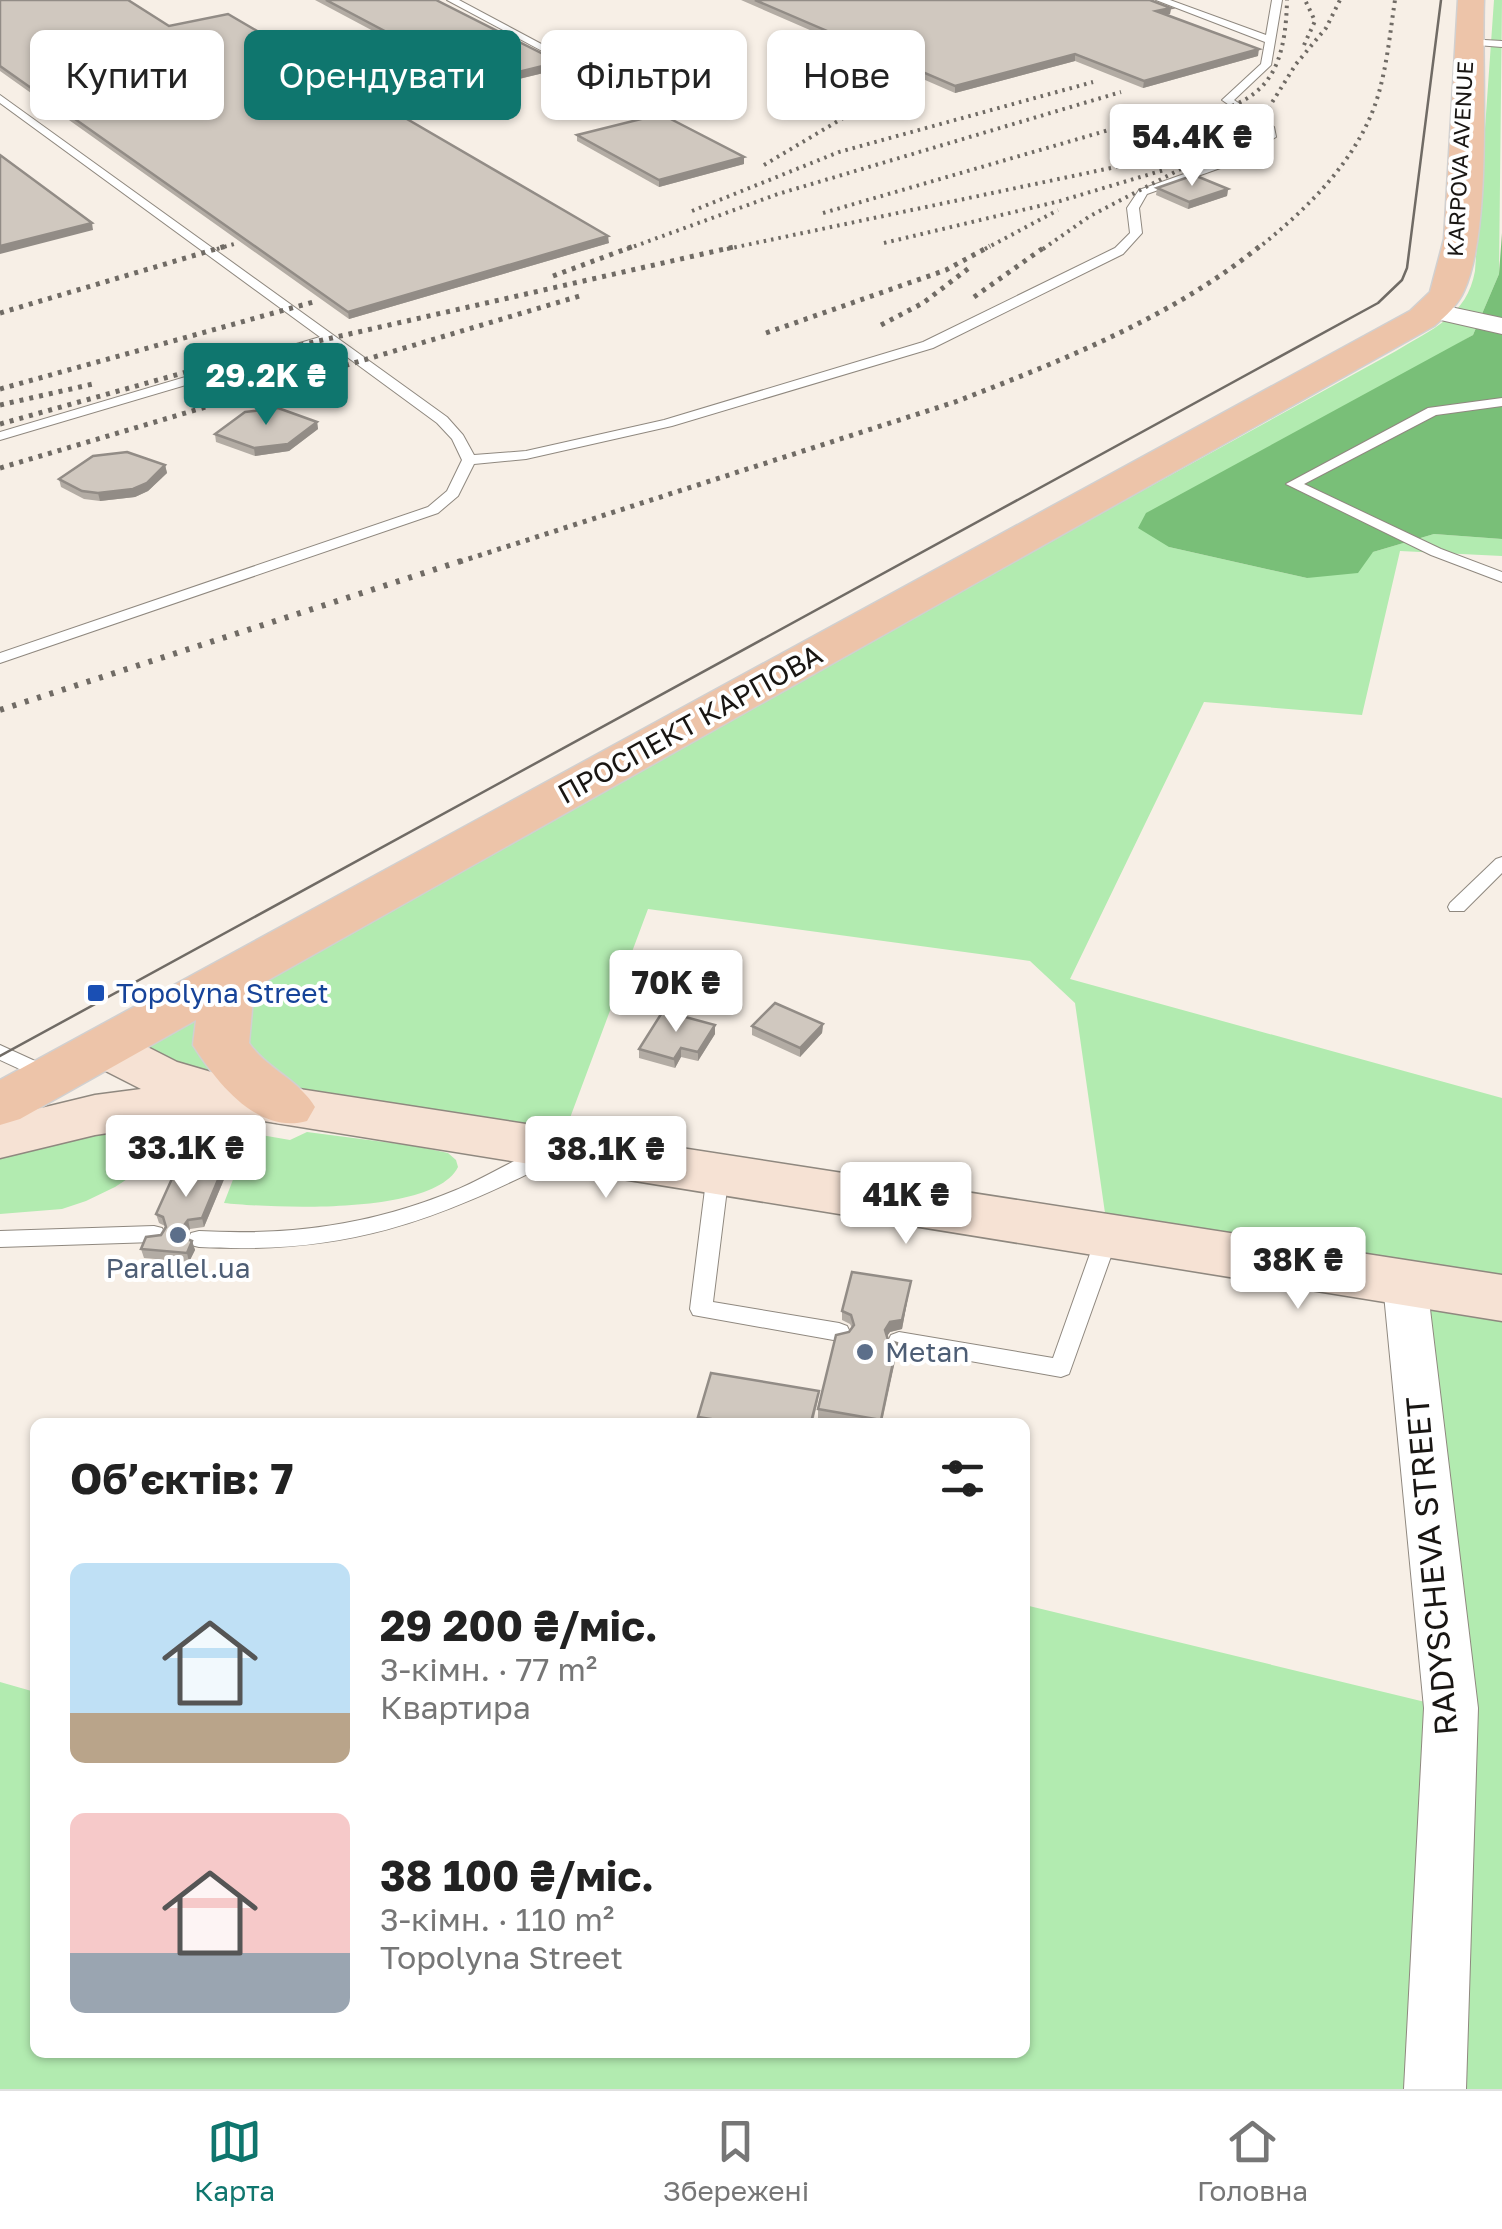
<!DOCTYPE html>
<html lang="uk">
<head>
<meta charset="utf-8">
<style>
	:root { --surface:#fff; --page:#f6f6f6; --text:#222; --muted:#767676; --line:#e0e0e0; --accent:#0f766e }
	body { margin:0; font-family:"Golos Text",sans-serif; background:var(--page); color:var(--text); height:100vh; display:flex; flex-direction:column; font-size:38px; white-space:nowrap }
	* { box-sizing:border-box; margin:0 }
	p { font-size:32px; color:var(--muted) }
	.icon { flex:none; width:55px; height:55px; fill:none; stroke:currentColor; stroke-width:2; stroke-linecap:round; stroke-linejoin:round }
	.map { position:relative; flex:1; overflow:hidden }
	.details { position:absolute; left:30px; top:1418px; width:1000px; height:640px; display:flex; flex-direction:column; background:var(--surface); border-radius:15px; box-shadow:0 2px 8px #0004 }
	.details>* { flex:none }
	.hud { position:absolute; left:30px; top:30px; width:1000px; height:90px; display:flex; gap:20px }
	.price { position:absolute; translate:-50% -85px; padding:0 22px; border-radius:10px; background:#fff; color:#222; font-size:32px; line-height:65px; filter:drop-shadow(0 2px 5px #0008) }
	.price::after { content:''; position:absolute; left:50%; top:60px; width:30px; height:22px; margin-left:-15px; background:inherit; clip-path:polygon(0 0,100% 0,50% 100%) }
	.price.selected { background:var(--accent); color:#fff }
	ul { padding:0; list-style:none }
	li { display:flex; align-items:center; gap:30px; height:250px; padding:0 40px }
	li span { display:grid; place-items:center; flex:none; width:280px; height:200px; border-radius:15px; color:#555 }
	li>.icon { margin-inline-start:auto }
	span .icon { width:120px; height:120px; fill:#fffc; stroke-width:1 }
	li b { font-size:42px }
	h2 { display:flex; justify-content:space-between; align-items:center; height:120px; padding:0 40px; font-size:42px }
	.chip { padding:0 35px; border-radius:15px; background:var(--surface); box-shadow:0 2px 8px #0004; font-size:35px; line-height:90px }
	.chip.selected { background:var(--accent); color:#fff }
	.tabs { display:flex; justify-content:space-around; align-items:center; height:140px; border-top:2px solid var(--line); background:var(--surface); font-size:28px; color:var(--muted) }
	.tabs a { display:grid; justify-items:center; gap:5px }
	.tabs .selected { color:var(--accent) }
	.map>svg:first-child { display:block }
</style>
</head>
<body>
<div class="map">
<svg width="1502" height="2089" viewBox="0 0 1502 2089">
	<rect width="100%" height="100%" fill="#f7efe6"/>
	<g fill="#b2ebb0">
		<path d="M 1494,0 L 1502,0 L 1499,274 L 1473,335 L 1417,368 L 1169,547 L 1307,578 L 1373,552 L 1434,534 L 1502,539 L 1502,556 L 1400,551 L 1362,715 L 1204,702 L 1070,979 L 1502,1098 L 1502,2089 L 0,2089 L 0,1682 L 35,1692 L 35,2052 L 1025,2052 L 1025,1605 L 1450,1708 L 1405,1284 L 1108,1234 L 1075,1003 L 1030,961 L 648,909 L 558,1150 L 278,1107 L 106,1072 L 239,988 L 1396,351 C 1432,329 1467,316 1475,271 Z"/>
		<path d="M 181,1121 L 290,1140 L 307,1132 L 415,1146 L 448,1153 L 456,1160 L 458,1167 C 434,1216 271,1208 224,1203 L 239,1164 L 161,1157 L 115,1187 L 86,1201 L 62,1209 L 0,1214 L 0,1150 Z"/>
	</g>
	<path fill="#79bf78" d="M 1502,233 L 1502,539 L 1434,534 L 1373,552 L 1358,573 L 1307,578 L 1169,547 L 1138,528 L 1146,513 L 1473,335 L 1499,274 Z"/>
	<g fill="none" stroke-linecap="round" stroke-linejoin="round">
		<defs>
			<g id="service">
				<path d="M 447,0 L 459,0 L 667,111 L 658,113 Z"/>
				<path d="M 1156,0 L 1170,0 L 1266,35 L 1272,0 L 1282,0 L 1271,65 L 1234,100 L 1274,127 L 1276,137 L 1226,166 L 1147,194 L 1139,208 L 1142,233 L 1123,254 L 933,348 L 672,426 L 526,459 L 474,464 L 458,496 L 438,513 L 0,663 L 0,653 L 428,507 L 447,491 L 462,460 L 452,439 L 437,423 L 328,343 L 0,440 L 0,432 L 320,337 L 0,103 L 0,95 L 447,417 L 463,435 L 474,455 L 526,451 L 664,420 L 923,342 L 1115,248 L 1130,233 L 1127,208 L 1139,190 L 1218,162 L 1265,136 L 1265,130 L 1222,100 L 1261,64 L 1265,42 Z"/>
				<path d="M 1467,39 L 1502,41 L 1502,47 L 1464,44 Z"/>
				<path d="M 1502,398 L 1502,406 L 1436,415 L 1304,484 L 1441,549 L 1502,572 L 1502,582 L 1431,555 L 1286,484 L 1428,408 Z"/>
				<path d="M 1502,857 L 1502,873 L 1464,911 L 1450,911 L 1448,907 L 1450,903 L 1496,859 Z"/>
				<path d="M 0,1045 L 57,1071 L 60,1076 L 50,1083 L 0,1060 Z"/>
				<path d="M 555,1145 L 562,1147 L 566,1152 L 562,1157 C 433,1222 346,1255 199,1247 L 191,1245 L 188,1239 L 191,1233 L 199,1231 C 290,1236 372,1225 456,1190 C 489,1176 521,1154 555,1145 Z"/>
				<path d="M 718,1165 L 726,1168 L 729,1173 L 713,1302 L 839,1323 L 847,1326 L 850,1332 L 847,1338 L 839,1341 L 693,1315 L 690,1309 L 707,1173 L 710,1168 Z"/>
				<path d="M 154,1226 L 162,1228 L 165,1234 L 162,1240 L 154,1242 L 0,1247 L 0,1231 Z"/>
				<path d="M 1108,1226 L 1116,1228 L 1119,1234 L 1069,1374 L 1061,1377 L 891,1347 L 888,1341 L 891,1335 L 899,1332 L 1053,1358 L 1097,1234 L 1100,1228 Z"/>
			</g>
			<g id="minor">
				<path d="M 1432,303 L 1502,318 L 1502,334 L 1423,316 L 1419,311 Z"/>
				<path d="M 1405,1267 L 1421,1272 L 1427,1284 L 1478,1708 L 1466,2089 L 1404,2089 L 1424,1708 L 1383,1284 L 1389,1272 Z"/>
			</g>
			<path id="secondary" d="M 105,1030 L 124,1035 L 177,1062 L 235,1079 L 1502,1275 L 1502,1321 L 226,1115 L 95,1135 L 0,1158 L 0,1118 L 95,1095 L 141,1089 L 86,1061 L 77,1048 L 86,1035 Z"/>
			<path id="primary" d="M 1458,0 L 1484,0 C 1481,75 1493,227 1464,291 C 1458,305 1446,316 1434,326 L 254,988 L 249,1043 C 267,1069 299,1080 315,1107 L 307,1121 C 258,1135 217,1083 193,1045 L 196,1020 L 20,1119 L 0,1125 L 0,1080 L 1410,311 L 1430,292 L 1444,239 Z"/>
		</defs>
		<use href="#service" stroke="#8f887f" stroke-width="2"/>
		<use href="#minor" stroke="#8f887f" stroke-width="2"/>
		<use href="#secondary" stroke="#8f887f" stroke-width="3"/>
		<use href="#primary" stroke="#d1d0d0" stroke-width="3"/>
		<use href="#service" fill="#fff" fill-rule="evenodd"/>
		<use href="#minor" fill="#fff" fill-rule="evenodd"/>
		<use href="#secondary" fill="#f6e2d4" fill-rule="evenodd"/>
		<use href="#primary" fill="#edc4a9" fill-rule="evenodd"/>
		<path stroke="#706b65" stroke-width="2.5" d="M 0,1056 L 1378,303 L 1402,280 L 1407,268 L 1441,0"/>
		<g stroke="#706b65" stroke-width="4" stroke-dasharray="2.5 5" stroke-linecap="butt">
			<path d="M 1304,45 L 1315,21 L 1305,0"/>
			<path d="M 1153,129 C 1241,105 1285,105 1287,0"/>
			<path d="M 764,165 L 870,102 L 908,87"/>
			<path d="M 692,211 L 839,152 L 1093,82"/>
			<path d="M 823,213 L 1164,114"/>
			<path d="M 884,243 L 1060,201 L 1164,170"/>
			<path d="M 217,249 L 234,244"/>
			<path d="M 627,249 L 778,194 L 1121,92"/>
			<path d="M 727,249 L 1163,157 L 1229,134 L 1268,109 L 1296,64 L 1326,28 L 1340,0"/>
			<path d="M 985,249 L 1058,210"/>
			<path d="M 1043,249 L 1090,216 L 1227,145"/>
			<path d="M 1257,249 C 1306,210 1357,161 1377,99 C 1387,67 1390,33 1395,0"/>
		</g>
		<g stroke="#706b65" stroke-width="5" stroke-dasharray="4 6" stroke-linecap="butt">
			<path d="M 553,276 L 634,246"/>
			<path d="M 974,297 L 1046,246"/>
			<path d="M 0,313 L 226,246"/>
			<path d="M 881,325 L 923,303 L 969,268"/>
			<path d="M 766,333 L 946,270 L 990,246"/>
			<path d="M 0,389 L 317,301"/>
			<path d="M 0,405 L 93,384"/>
			<path d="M 0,424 L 208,366 L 738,246"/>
			<path d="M 0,468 L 583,295"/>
			<path d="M 459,562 L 955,402 C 1061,361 1171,318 1260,246"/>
		</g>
		<path stroke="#706b65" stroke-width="6" stroke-dasharray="4 9" stroke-linecap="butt" d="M 0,710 L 467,559"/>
	</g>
	<g fill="#b3aca4">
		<path d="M 0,0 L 169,26 L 336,77 L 422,57 L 315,0 L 436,0 L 560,69 L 392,110 L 609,243 L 349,319 L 0,71 Z"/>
		<path d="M 741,0 L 1150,0 L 1171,8 L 1170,14 L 1166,15 L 1258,56 L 1143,88 L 1075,61 L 955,93 Z"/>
		<path d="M 577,135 L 744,157 L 744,164 L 659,187 L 577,141 Z"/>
		<path d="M 1157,188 L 1228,189 L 1227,196 L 1188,209 L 1156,195 Z"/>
		<path d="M 317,422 L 318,429 L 289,451 L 255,456 L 216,442 L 215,434 Z"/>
		<path d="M 165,465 L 167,473 L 148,491 L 135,497 L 100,501 L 84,499 L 61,487 L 59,479 Z"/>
		<path d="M 823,1024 L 822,1033 L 800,1057 L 752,1035 L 752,1026 Z"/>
		<path d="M 715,1025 L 715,1034 L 698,1061 L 681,1057 L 675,1068 L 639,1058 L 639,1049 Z"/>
		<path d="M 228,1156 L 230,1165 L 204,1227 L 190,1229 L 185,1237 L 192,1241 L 195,1250 L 189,1262 L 144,1258 L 141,1249 L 161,1235 L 165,1226 L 159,1223 L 156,1214 Z"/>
		<path d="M 911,1281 L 902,1329 L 890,1332 L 887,1336 L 897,1352 L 882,1422 L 845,1422 L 818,1418 L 818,1409 L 852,1328 L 850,1324 L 842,1320 L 842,1311 Z"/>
		<path d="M 818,1400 L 813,1422 L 699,1422 L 698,1417 Z"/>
	</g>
	<g fill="#928c86">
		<path d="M 1171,8 L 1170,14 L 1155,18 L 1156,11 Z"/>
		<path d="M 1259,49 L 1258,56 L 1143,88 L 1144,81 Z"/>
		<path d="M 1075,54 L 1075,61 L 955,93 L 955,86 Z"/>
		<path d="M 559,62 L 560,69 L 384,111 L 383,105 Z"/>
		<path d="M 744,157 L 744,164 L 659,187 L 659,180 Z"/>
		<path d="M 1228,189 L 1227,196 L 1188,209 L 1189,202 Z"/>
		<path d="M 92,223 L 93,230 L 0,254 L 0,246 Z"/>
		<path d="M 608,236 L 609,243 L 349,319 L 348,312 Z"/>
		<path d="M 317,422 L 318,429 L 289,451 L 255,456 L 254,448 Z"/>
		<path d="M 165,465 L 167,473 L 148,491 L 135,497 L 100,501 L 98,493 Z"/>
		<path d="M 823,1024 L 822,1033 L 800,1057 L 800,1048 Z"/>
		<path d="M 715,1025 L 715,1034 L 698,1061 L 698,1052 Z"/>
		<path d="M 681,1048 L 681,1057 L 675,1068 L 674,1059 Z"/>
		<path d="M 228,1156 L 230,1165 L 204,1227 L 202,1218 Z"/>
		<path d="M 188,1220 L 190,1229 L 185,1237 L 182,1228 Z"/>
		<path d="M 192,1241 L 195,1250 L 189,1262 L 187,1253 Z"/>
		<path d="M 911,1281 L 902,1329 L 890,1332 L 885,1339 L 885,1330 Z"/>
		<path d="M 897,1343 L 897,1352 L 881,1422 Z"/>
	</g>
	<g fill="#d0c8bf" stroke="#928c86" stroke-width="2.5">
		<path d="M 0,0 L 128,0 L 169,26 L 228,14 L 336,77 L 430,55 L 326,0 L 436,0 L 559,62 L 383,105 L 608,236 L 348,312 L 0,66 Z"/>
		<path d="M 755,0 L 1150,0 L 1171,8 L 1156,11 L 1259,49 L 1144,81 L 1075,54 L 955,86 Z"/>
		<path d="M 661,114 L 744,157 L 659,180 L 577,135 Z"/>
		<path d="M 0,155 L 92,223 L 0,246 Z"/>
		<path d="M 1194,175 L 1228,189 L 1189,202 L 1157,188 Z"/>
		<path d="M 278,408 L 317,422 L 288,444 L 254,448 L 215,434 L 245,412 Z"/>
		<path d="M 127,452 L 165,465 L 147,483 L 133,489 L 98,493 L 82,491 L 59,479 L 93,456 Z"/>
		<path d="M 775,1003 L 823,1024 L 800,1048 L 752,1026 Z"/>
		<path d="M 663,1011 L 715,1025 L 698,1052 L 681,1048 L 674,1059 L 639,1049 Z"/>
		<path d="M 184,1152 L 228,1156 L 202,1218 L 188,1220 L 182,1228 L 185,1238 L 192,1241 L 187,1253 L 141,1249 L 146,1237 L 161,1235 L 166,1227 L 163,1217 L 156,1214 Z"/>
		<path d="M 852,1272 L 911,1281 L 902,1320 L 890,1322 L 885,1330 L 888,1340 L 897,1343 L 881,1420 L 818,1409 L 836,1335 L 849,1332 L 854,1325 L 851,1315 L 842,1311 Z"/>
		<path d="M 711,1373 L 819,1391 L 811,1422 L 730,1422 L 698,1417 Z"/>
	</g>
	<rect fill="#1a4fb4" stroke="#fff" stroke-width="4" x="86" y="983" width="20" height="20" rx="5"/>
	<g fill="#5c6f8a" stroke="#fff" stroke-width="4">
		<circle cx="178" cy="1235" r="10"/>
		<circle cx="865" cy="1352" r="10"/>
	</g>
	<g text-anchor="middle" stroke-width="8" stroke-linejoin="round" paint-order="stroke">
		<g font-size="22" fill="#191613" stroke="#fff">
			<text transform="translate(1460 159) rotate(-87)" y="8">KARPOVA AVENUE</text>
		</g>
		<g font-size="28" fill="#191613" stroke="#fff">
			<text transform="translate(690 724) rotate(-29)" y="10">ПРОСПЕКТ КАРПОВА</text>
		</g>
		<g font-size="28" fill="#164399" stroke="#fff" text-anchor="start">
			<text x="116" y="1003">Topolyna Street</text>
		</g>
		<g font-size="28" fill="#4e5e75" stroke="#fff">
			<text x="178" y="1278">Parallel.ua</text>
			<text x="885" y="1362" text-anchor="start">Metan</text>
		</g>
		<g font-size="32" fill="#191613" stroke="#fff">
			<text transform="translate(1432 1566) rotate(-95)" y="11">RADYSCHEVA STREET</text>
		</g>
	</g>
</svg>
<b class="price" style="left:1192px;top:189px">54.4K ₴</b>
<b class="price selected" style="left:266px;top:428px">29.2K ₴</b>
<b class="price" style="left:676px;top:1035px">70K ₴</b>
<b class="price" style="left:186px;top:1200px">33.1K ₴</b>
<b class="price" style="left:606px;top:1201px">38.1K ₴</b>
<b class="price" style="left:906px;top:1247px">41K ₴</b>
<b class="price" style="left:1298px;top:1312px">38K ₴</b>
<div class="hud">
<a class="chip">Купити</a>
<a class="chip selected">Орендувати</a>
<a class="chip">Фільтри</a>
<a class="chip">Нове</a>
</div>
<section class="details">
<h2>Об’єктів: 7<svg class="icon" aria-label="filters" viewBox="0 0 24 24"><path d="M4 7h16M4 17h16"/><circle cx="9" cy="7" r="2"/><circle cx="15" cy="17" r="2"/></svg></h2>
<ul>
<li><span style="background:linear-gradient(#bfe0f5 75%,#b9a48a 0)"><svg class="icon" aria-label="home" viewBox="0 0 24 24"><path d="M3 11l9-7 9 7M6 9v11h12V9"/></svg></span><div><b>29 200 ₴/міс.</b><p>3-кімн. · 77 m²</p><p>Квартира</p></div></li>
<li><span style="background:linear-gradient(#f6c9c9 70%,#9aa5b1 0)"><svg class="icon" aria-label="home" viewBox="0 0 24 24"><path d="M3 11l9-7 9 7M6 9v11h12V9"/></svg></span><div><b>38 100 ₴/міс.</b><p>3-кімн. · 110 m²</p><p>Topolyna Street</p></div></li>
</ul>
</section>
</div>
<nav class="tabs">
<a class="selected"><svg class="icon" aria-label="map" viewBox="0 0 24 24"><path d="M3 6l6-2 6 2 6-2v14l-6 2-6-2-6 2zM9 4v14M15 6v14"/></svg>Карта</a>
<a><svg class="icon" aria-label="saved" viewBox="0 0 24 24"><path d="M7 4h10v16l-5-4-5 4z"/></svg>Збережені</a>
<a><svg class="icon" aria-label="home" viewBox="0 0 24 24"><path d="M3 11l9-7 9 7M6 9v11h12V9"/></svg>Головна</a>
</nav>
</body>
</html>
